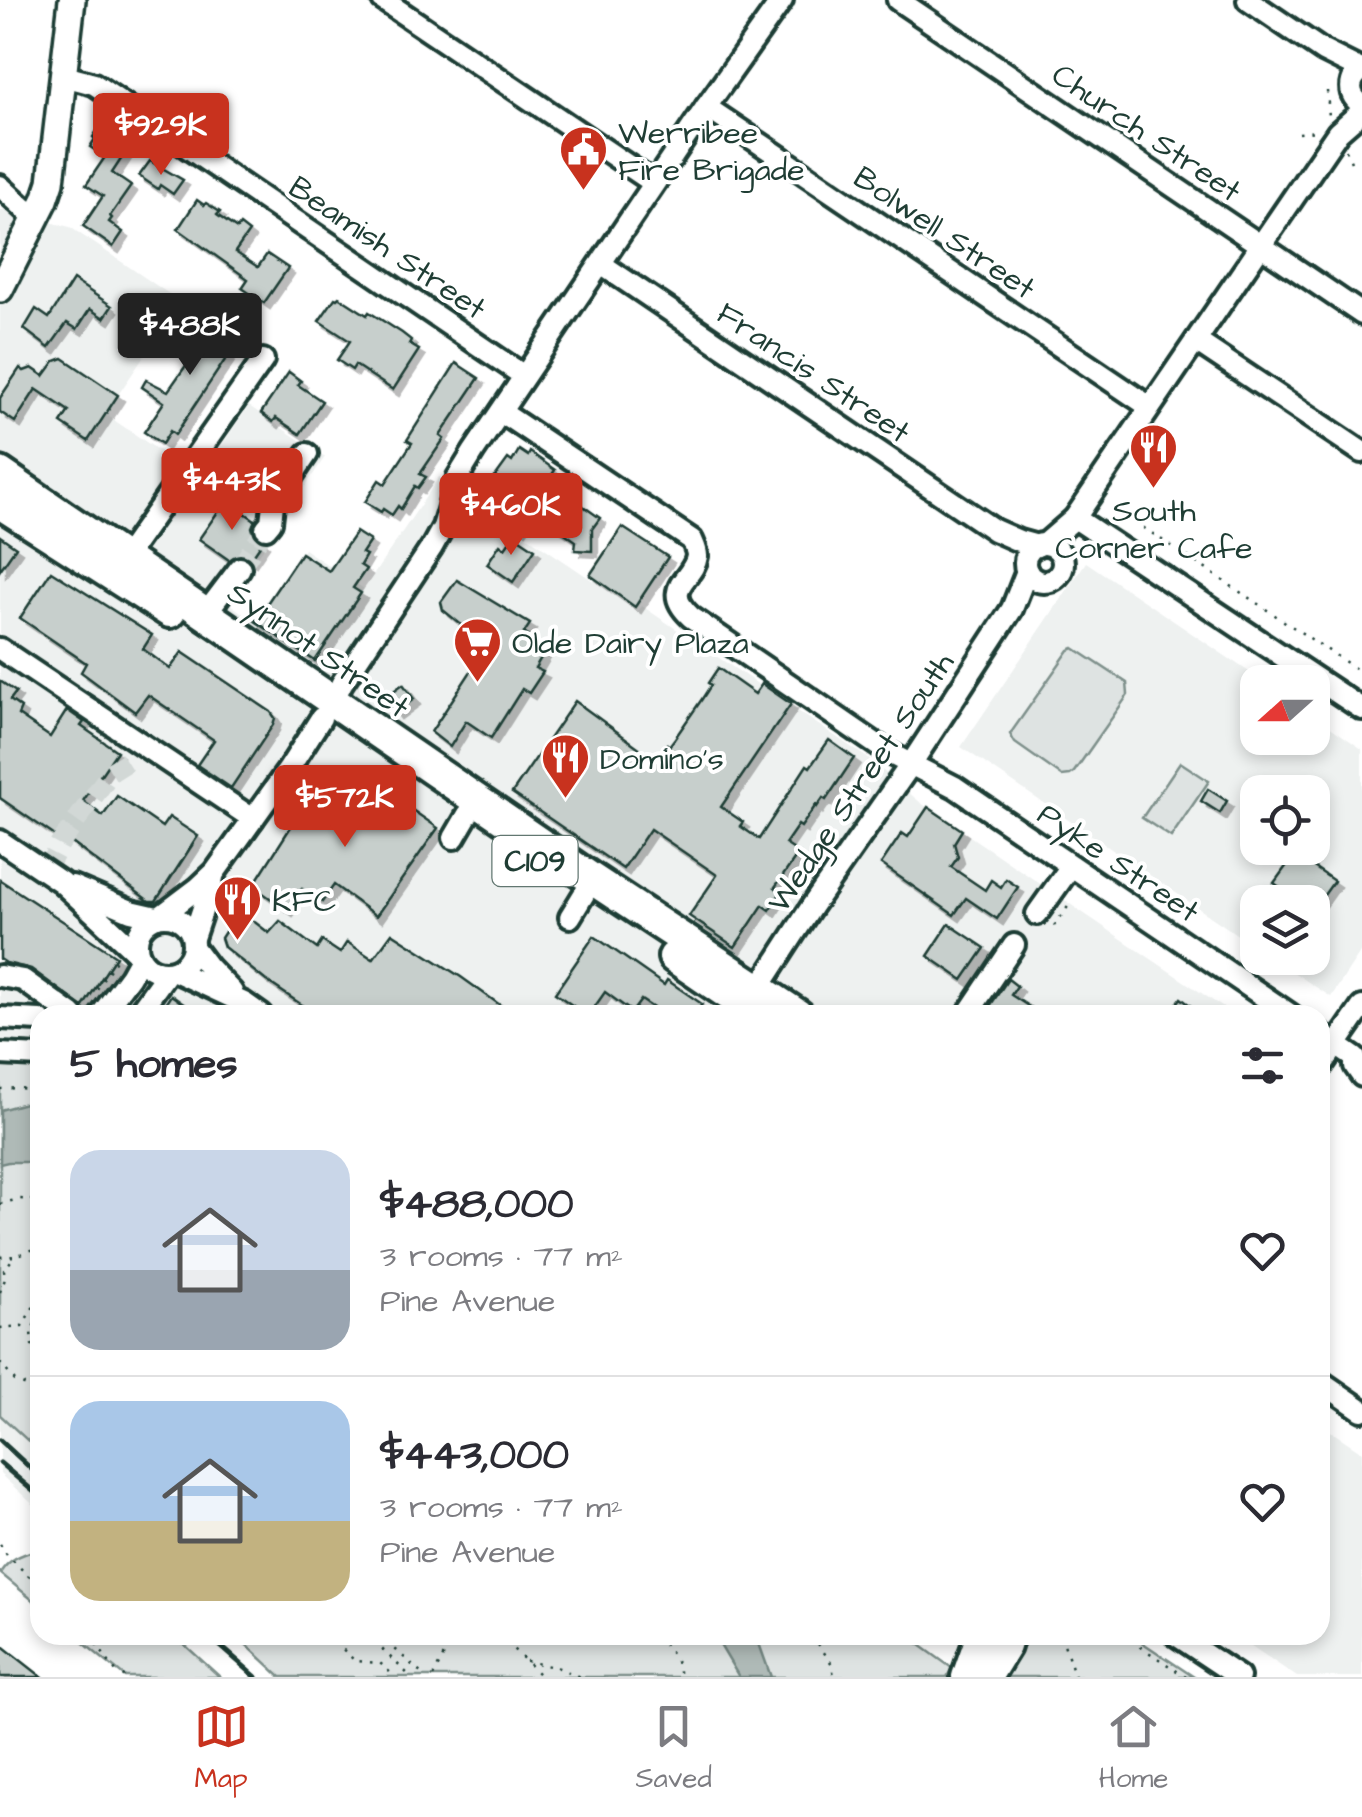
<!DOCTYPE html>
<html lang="en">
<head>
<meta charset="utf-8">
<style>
	:root { --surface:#fff; --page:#f2f2f3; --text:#2b2b33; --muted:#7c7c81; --line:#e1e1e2; --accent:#c8321e }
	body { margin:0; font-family:"Architects Daughter",sans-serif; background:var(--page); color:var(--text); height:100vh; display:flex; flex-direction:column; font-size:38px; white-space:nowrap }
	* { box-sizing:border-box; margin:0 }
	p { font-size:32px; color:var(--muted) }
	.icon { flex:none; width:55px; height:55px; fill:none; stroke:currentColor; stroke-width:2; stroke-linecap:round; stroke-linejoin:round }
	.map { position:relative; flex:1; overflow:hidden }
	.sheet { position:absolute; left:30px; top:1005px; width:1300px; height:640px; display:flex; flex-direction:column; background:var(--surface); border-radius:30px; box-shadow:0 5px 15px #0003 }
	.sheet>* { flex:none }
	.needle { width:65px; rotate:249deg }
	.fabs { position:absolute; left:1240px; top:665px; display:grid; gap:20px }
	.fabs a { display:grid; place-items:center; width:90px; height:90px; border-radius:20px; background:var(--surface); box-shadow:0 5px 15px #0003; font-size:50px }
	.price { position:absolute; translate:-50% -85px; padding:0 22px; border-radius:10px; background:var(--accent); color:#fff; font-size:32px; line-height:65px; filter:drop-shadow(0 2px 5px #0008) }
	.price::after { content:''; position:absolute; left:50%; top:60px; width:30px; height:22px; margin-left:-15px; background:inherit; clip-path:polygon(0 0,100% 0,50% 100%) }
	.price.on { background:#222; color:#fff }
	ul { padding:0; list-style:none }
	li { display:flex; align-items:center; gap:30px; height:250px; padding:0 40px }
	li+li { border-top:2px solid var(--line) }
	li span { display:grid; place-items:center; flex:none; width:280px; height:200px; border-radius:30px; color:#555 }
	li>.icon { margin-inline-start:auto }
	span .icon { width:120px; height:120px; fill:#fffc; stroke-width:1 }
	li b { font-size:42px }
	h2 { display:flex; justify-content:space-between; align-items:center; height:120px; padding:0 40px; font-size:42px }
	.menu { display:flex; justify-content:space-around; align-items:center; height:140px; border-top:2px solid var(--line); background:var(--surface); font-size:28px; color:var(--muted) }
	.menu a { display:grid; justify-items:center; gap:5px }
	.menu .on { color:var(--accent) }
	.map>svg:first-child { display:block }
</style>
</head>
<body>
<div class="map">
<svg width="1362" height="1677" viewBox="0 0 1362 1677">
	<defs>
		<filter id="shadow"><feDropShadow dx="6" dy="6" stdDeviation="0" flood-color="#0004"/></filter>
	</defs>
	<rect width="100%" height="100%" fill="#fff"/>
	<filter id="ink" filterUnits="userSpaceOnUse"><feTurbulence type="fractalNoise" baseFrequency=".01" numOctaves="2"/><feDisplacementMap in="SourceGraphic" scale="20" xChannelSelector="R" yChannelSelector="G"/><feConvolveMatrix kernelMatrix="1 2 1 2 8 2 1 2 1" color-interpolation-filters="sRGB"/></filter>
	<g filter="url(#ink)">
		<g fill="#eef1f0" fill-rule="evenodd">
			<path d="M 0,210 L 70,227 L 181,302 L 105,414 L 199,478 L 249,406 L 325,457 L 227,602 L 254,621 L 304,549 L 364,589 L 439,477 L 638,611 L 642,606 L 869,759 L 921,803 L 1234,1015 L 40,1015 L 40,1072 L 0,1069 Z"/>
			<path d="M 1086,562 L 1264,682 L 1258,682 L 1258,738 L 1312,738 L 1313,715 L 1362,749 L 1362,950 L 1331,997 L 1272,958 L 1312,958 L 1312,902 L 1258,902 L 1257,948 L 961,747 ZM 1258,792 L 1312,792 L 1312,848 L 1258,848 Z"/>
			<path d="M 0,1415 L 40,1452 L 40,1511 L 0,1474 Z"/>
			<path d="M 1320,1424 L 1362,1452 L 1362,1677 L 1297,1677 L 1235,1635 L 1320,1635 Z"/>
		</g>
		<g fill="#dee3e2" stroke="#7e908b" stroke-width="2.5">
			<path d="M 1074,648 L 1127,683 L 1128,695 L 1074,772 L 1070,775 L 1062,776 L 1015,743 L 1010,734 L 1069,650 Z"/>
			<path d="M 1180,762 L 1209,781 L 1171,837 L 1142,818 Z"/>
			<path d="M 0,1062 L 40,1066 L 40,1452 L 0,1415 Z"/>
			<path d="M 36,1550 L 40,1551 L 40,1606 L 0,1573 C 9,1559 20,1555 36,1550 Z"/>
			<path d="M 74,1635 L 174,1635 L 220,1677 L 125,1677 Z"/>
			<path d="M 236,1635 L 906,1635 L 952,1668 L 947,1677 L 281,1677 Z"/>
			<path d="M 1021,1635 L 1131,1635 L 1194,1677 L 1004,1677 Z"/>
		</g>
		<g fill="#afbab7" stroke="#758883" stroke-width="2.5">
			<path d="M 25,1103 L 40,1106 L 40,1162 L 8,1162 L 0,1164 L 0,1110 Z"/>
			<path d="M 714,1635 L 756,1635 L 771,1677 L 739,1677 Z"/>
		</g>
		<g fill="#c7cfcc" stroke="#1f3d34" stroke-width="2.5" filter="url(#shadow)">
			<path d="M 102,123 L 131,144 L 112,173 L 131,186 L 110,216 L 112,218 L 109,222 L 123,232 L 113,247 L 83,226 L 103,196 L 86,185 L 105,157 L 90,147 L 95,139 L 93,137 Z"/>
			<path d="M 150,161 L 183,180 L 173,194 L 160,185 L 158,189 L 139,176 Z"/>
			<path d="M 197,200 L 204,205 L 206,203 L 220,212 L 217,215 L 237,229 L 240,225 L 249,232 L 235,252 L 258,267 L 267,254 L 288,268 L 264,303 L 242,288 L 248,279 L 178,229 Z"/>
			<path d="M 73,280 L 112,306 L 104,318 L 90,309 L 77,329 L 67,323 L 49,348 L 24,329 L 36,309 L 49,318 Z"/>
			<path d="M 339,297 L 367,315 L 369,312 L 402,333 L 411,340 L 409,344 L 419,350 L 393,390 L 355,365 L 352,370 L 337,360 L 350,341 L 319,321 L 335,298 L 337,299 Z"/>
			<path d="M 196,315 L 224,334 L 227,330 L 239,339 L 175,435 L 170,431 L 162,444 L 144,432 L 164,402 L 142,387 L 146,380 L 168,391 L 175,381 L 199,347 L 182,335 Z"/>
			<path d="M 63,358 L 118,395 L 88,441 L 61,423 L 69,411 L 36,389 L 15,422 L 0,412 L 0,398 L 20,368 L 24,371 L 32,368 L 44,376 L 55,361 Z"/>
			<path d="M 456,363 L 479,378 L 440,436 L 444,439 L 420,474 L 426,477 L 418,488 L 415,486 L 401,509 L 398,506 L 392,515 L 383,509 L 381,512 L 365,502 L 379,480 L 385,484 L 412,443 L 407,440 Z"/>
			<path d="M 289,372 L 301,381 L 298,385 L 322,401 L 300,434 L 276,418 L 273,422 L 261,413 Z"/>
			<path d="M 519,450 L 528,456 L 530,452 L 555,470 L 546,484 L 538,479 L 524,500 L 534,507 L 520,527 L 479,499 L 508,459 L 512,462 Z"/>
			<path d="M 562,491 L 600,518 L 592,529 L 592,551 L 575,550 L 576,541 L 543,518 Z"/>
			<path d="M 226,500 L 255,520 L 252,527 L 254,534 L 263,541 L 250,560 L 241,554 L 229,560 L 199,539 Z"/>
			<path d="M 622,527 L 668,557 L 635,607 L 590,575 Z"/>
			<path d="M 356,532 L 370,541 L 362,553 L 366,555 L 360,565 L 366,569 L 353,588 L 361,593 L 315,661 L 255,621 L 301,553 L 329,571 Z"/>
			<path d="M 514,535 L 535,549 L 513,582 L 487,564 L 500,544 L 505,548 Z"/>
			<path d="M 0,536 L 16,547 L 0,570 Z"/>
			<path d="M 51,571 L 152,635 L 143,649 L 170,669 L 182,652 L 271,712 L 275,718 L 273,725 L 231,788 L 197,765 L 214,740 L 148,695 L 135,712 L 81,672 L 86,663 L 20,618 Z"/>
			<path d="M 457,580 L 530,624 L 524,633 L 546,649 L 535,668 L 543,672 L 529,693 L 522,689 L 491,738 L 466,721 L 450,747 L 431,732 L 477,662 L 491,658 L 480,623 L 464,627 L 443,610 L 441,602 Z"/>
			<path d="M 718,668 L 755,694 L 762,684 L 791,704 L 721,807 L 743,822 L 740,826 L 759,839 L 807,765 L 810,767 L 829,740 L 854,758 L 826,800 L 823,798 L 817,807 L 816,805 L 801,827 L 798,825 L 785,844 L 799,853 L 775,887 L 781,892 L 770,910 L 763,905 L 735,947 L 689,916 L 717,875 L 650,829 L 623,869 L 512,793 L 575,701 L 656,760 L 667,744 L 669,746 L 675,738 L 702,699 L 711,685 L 708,683 Z"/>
			<path d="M 0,681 L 16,692 L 10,700 L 21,708 L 18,715 L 50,737 L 67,710 L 84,722 L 81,726 L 117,751 L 83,801 L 103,816 L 117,796 L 162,827 L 169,817 L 198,836 L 156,901 L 149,901 L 60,834 L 58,838 L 0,798 Z"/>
			<path d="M 403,684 L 414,699 L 395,713 L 384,698 Z"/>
			<path d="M 324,775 L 395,819 L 405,805 L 438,828 L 376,916 L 334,885 L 322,902 L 302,889 L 287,910 L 253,886 Z"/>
			<path d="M 1208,789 L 1227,801 L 1220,813 L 1201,801 Z"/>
			<path d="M 928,807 L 962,830 L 954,843 L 958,857 L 951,867 L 985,890 L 991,880 L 1001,887 L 1006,879 L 1018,887 L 997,919 L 966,898 L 954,915 L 881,864 L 902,833 L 908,837 Z"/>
			<path d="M 1295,854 L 1334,881 L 1319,902 L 1301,902 L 1274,883 Z"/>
			<path d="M 0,880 L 116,956 L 83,1007 L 31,969 L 6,963 L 0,959 Z"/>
			<path d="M 239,910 L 269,933 L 280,921 L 317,949 L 322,941 L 340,953 L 347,942 L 373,959 L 392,933 L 461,977 L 514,1015 L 317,1015 L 265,980 L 224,947 L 221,938 Z"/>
			<path d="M 949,924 L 985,948 L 963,980 L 928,956 Z"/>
			<path d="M 594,936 L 664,985 L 667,980 L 702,1004 L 695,1015 L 664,1015 L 641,1000 L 632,1012 L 605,992 L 589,1015 L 586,1015 L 555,993 Z"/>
			<path d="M 1008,979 L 1017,986 L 1011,995 L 1042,1015 L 984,1015 Z"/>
			<path d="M 171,995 L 199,1015 L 158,1015 Z"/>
			<path d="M 1181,998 L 1190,1005 L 1189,1007 L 1200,1015 L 1169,1015 Z"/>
			<path d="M 0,1644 L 42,1677 L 0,1677 Z"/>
		</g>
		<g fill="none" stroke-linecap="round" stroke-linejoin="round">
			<g stroke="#d2d8d6" stroke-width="20" stroke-dasharray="20 10" stroke-linecap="butt">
				<path d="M 240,568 L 266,528"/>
				<path d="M 45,872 L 60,844 L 111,772 L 127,762"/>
			</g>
			<defs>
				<g id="minor">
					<path d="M 383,0 L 654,183"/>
					<path d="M 898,0 L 1362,314"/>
					<path d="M 1248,0 L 1323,51 L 1361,70"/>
					<path d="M 1362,70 C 1348,79 1347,95 1362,105"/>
					<path d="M 64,76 L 94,84 L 524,376"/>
					<path d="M 706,107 L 1150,407"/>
					<path d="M 0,186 L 36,219"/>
					<path d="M 601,264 L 994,530 L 1019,541 L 1037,546"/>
					<path d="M 1196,341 L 1362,452"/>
					<path d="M 501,412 L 692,540 C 694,545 697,550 697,556 C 694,580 659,587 691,617 L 889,753 L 955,787 L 1291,1015"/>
					<path d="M 1075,518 L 1362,709"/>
					<path d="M 266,528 L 271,522 L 273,504 L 307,454"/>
					<path d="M 1045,544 L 1075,518 L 1338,132 L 1362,111"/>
					<circle cx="1044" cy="563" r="19"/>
					<path d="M 125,557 L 263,360"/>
					<path d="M 206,613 L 240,568"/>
					<path d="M 0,649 L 253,819"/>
					<path d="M 333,701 L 342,683 L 432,547 L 443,527 L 458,477 L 474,451 L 706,107 L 782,0"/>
					<path d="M 454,838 L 468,814"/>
					<path d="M 0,841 L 61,882 L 137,953"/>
					<path d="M 72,886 L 131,911 L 157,917"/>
					<path d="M 1037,914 L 1071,866"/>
					<circle cx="165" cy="944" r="28"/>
					<path d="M 161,916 L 198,888 L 215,872 L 288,770 L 321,718"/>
					<path d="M 570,917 L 584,894"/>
					<path d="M 193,938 L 213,878"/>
					<path d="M 193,947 L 208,967 L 232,992"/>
					<path d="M 175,971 L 244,1003 L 261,1015"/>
					<path d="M 0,976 L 23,980 L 72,1015"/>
					<path d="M 759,988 L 812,906 L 911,764 L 1012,609 L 1027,571"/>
					<path d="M 101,1015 L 130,976 L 140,958"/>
					<path d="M 137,1015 L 167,973"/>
					<path d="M 967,1015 L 1014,945"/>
					<path d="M 0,1018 L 40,1020"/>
					<path d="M 1320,1034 L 1355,1058 L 1355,1066 L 1362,1076"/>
					<path d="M 0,1054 L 40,1056"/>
					<path d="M 1320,1068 L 1362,1007"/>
					<path d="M 1320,1381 L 1362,1410"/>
					<path d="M 1176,1635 L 1239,1677"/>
				</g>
				<path id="major" d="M 0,289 L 45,200 L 51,182 L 72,0"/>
				<g id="highway">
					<path d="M 0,473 L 592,879 L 798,1015"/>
					<path d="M 0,503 L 170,612"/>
					<path d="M 674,957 L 759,1015"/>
					<path d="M 967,1677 L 982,1635"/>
					<path d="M 986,1677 L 1005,1646 L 1008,1635"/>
				</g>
			</defs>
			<use href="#minor" stroke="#1f3d34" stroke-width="28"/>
			<use href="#major" stroke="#1f3d34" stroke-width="32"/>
			<use href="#highway" stroke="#1f3d34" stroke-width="38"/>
			<g stroke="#1f3d34" stroke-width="2.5" stroke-dasharray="2.5 8" stroke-linecap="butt">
				<path d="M 1327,91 L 1329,117"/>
				<path d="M 1299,133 L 1317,131"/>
				<path d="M 1346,150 L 1353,167"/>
				<path d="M 1112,519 L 1117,510 L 1362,673"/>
				<path d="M 1054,926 L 1072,901"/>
				<path d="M 97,989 L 117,958"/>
				<path d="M 0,1089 L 19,1088 L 40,1090"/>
				<path d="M 0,1204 L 19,1199 L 40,1200"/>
				<path d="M 0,1257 L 15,1256 L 40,1247"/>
				<path d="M 0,1292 L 5,1279 L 4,1270 L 14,1257"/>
				<path d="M 40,1315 L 31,1331 L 32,1345 L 40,1347"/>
				<path d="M 0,1328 L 22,1326 L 40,1296"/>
				<path d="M 0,1363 L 15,1381 L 40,1392"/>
				<path d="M 0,1544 L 7,1555 L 40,1587"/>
				<path d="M 90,1635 L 116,1672 L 127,1677"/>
				<path d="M 328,1635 L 355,1661 L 380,1663 L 395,1677"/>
				<path d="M 367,1635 L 411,1677"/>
				<path d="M 380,1635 L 425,1677"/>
				<path d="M 486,1635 L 510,1646 L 542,1677"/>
				<path d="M 502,1635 L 509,1645"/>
				<path d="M 657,1635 C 666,1647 681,1661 679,1677"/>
				<path d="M 812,1635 L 832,1664 L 834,1677"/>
				<path d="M 1061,1635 L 1075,1677"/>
				<path d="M 1123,1635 L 1186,1677"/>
				<path d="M 526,1661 L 559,1668 L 580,1677"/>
				<path d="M 433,1677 L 454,1635"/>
			</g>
			<use href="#minor" stroke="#fff" stroke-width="20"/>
			<use href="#major" stroke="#fff" stroke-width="25"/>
			<use href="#highway" stroke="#fff" stroke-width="30"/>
			<g stroke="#1f3d34" stroke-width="5">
				<path d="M 0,1440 L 40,1477"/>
				<path d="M 0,1463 L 40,1497"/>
				<path d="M 208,1635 L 256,1677"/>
			</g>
		</g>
	</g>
	<defs>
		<symbol id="civic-pin" viewBox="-11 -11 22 30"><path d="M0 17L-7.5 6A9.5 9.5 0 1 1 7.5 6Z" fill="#c8321e" stroke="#fff"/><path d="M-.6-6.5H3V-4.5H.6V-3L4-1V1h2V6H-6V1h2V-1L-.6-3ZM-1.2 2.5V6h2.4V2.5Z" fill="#fff"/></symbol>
		<symbol id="restaurant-pin" viewBox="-11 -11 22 30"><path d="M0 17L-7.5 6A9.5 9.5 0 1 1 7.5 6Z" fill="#c8321e" stroke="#fff"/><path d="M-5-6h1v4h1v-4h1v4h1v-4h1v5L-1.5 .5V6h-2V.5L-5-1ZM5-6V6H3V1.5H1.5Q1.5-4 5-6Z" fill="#fff"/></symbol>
		<symbol id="supermarket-pin" viewBox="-11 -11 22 30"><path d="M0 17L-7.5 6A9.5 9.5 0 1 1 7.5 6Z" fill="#c8321e" stroke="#fff"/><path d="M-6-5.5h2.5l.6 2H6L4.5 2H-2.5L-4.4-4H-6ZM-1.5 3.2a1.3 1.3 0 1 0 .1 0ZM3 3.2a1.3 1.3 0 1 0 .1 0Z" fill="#fff"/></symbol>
	</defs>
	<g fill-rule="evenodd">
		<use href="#civic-pin" x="556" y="122" width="55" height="75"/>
		<use href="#restaurant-pin" x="1126" y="420" width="55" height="75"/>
		<use href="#supermarket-pin" x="450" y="614" width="55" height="75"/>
		<use href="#restaurant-pin" x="538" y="730" width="55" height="75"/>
		<use href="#restaurant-pin" x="210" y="872" width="55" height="75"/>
	</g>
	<g text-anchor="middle" stroke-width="8" stroke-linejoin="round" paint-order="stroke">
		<rect fill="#fff" stroke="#627771" stroke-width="2.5" x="492.5" y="836" width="85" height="50" rx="8"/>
		<g font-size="30" font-weight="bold" fill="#1f3d34">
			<text x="535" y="871">C109</text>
		</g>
		<g font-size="32" fill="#1f3d34" stroke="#fff" text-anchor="start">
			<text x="618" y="143">Werribee<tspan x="618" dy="37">Fire Brigade</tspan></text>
			<text x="1154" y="521" text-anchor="middle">South<tspan x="1154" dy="37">Corner Cafe</tspan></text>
			<text x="512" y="653">Olde Dairy Plaza</text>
			<text x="600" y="769">Domino's</text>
			<text x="272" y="911">KFC</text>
		</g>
		<g font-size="32" fill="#1f3d34" stroke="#fff">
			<text transform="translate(1147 132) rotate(34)" y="11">Church Street</text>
			<text transform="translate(945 232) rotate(34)" y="11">Bolwell Street</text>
			<text transform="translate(388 247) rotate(34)" y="11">Beamish Street</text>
			<text transform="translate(814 372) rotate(34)" y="11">Francis Street</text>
			<text transform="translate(319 649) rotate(35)" y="11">Synnot Street</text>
			<text transform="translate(860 782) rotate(-56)" y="11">Wedge Street South</text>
			<text transform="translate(1119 862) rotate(34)" y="11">Pyke Street</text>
		</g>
	</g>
</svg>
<div class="fabs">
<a><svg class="needle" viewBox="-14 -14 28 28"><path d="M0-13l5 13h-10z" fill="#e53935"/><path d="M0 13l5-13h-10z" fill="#7c7c81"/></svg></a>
<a><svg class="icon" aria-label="locate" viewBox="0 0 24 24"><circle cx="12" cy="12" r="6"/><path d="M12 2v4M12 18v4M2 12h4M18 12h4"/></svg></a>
<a><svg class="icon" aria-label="layers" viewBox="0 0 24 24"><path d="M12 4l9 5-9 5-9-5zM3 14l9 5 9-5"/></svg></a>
</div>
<b class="price" style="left:161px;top:178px">$929K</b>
<b class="price on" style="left:190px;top:378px">$488K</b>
<b class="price" style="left:232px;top:533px">$443K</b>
<b class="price" style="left:511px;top:558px">$460K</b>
<b class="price" style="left:345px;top:850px">$572K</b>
<section class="sheet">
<h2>5 homes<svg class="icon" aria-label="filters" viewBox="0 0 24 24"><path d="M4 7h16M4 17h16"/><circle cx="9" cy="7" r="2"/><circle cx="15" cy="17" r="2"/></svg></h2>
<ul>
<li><span style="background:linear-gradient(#c9d6e8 60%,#9aa5b1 0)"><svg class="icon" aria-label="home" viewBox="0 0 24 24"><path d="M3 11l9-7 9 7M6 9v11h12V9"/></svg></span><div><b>$488,000</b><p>3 rooms · 77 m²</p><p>Pine Avenue</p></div><svg class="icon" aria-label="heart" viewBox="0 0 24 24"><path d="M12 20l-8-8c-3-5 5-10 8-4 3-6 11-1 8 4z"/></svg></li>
<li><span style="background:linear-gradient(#a9c7e8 60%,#c2b280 0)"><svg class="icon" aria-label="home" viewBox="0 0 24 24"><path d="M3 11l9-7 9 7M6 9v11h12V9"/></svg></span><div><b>$443,000</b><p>3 rooms · 77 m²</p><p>Pine Avenue</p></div><svg class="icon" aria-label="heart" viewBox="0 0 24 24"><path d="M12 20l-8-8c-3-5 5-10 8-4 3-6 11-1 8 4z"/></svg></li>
</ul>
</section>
</div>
<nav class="menu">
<a class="on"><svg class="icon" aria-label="map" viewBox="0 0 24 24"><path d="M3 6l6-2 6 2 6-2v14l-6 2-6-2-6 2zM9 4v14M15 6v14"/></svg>Map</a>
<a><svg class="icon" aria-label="saved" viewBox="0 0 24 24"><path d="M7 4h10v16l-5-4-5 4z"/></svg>Saved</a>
<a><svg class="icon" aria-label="home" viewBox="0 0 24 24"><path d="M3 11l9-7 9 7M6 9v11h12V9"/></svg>Home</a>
</nav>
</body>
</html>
